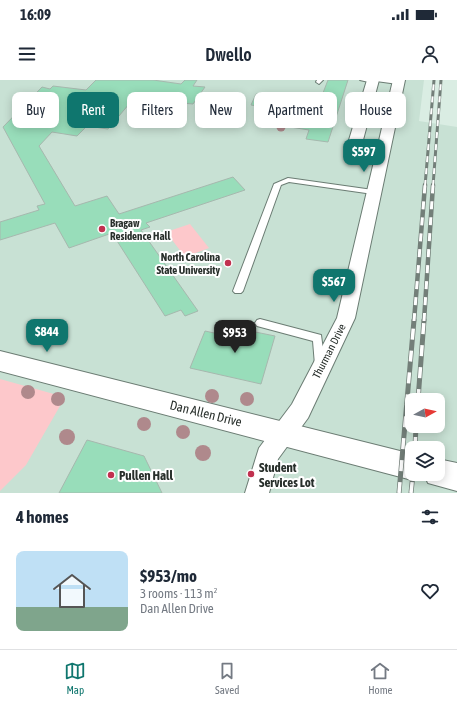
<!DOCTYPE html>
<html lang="en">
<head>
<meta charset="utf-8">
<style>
	:root { --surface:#fff; --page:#f6f6f7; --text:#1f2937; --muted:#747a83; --line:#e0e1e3; --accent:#0f766e }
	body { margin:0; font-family:"Asap Condensed",sans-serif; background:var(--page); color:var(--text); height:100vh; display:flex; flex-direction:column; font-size:15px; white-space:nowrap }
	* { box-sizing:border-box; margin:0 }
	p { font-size:13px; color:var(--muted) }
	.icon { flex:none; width:22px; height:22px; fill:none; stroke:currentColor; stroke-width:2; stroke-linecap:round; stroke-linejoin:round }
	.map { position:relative; height:413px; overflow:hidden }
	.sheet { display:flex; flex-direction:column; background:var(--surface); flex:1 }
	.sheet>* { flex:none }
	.top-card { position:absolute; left:12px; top:12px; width:433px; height:36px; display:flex; gap:8px }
	.needle { width:26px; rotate:82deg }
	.fabs { position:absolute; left:405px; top:313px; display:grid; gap:8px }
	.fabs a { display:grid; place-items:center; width:40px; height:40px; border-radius:8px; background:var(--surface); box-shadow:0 2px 10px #0003; font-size:20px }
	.price { position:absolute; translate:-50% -34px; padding:0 9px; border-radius:8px; background:var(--accent); color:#fff; font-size:13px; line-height:26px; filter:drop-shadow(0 1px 2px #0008) }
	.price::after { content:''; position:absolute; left:50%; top:24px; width:12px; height:9px; margin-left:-6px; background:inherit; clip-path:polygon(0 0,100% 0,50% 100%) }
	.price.selected { background:#222; color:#fff }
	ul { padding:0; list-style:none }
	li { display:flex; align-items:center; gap:12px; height:100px; padding:0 16px }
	li span { display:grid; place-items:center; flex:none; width:112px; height:80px; border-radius:8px; color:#555 }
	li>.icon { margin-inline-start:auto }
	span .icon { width:48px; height:48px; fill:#fffc; stroke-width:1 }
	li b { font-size:17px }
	h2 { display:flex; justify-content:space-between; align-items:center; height:48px; padding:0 16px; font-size:17px }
	.tag { padding:0 14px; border-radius:8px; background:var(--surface); box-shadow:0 2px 10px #0003; font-size:14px; line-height:36px }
	.tag.selected { background:var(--accent); color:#fff }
	.status { display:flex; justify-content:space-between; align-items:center; height:28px; padding:0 20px; background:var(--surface); direction:ltr }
	.status svg { height:11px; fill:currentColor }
	header { display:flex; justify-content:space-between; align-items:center; height:52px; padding:0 16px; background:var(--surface); font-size:18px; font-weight:600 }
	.tab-bar { display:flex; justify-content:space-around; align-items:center; height:56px; border-top:1px solid var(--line); background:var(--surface); font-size:11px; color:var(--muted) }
	.tab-bar a { display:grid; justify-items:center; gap:2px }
	.tab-bar .selected { color:var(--accent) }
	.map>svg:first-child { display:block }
</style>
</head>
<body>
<div class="status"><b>16:09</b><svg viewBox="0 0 49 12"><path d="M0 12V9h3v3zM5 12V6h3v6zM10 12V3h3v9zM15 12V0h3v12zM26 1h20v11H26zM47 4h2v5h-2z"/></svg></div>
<header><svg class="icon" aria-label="menu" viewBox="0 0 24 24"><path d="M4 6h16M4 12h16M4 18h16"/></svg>Dwello<svg class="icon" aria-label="person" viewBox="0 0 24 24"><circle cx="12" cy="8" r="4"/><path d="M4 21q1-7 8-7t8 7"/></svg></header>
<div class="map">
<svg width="457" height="413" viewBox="0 0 457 413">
	<rect width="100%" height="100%" fill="#daede3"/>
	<path fill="#c8e1d4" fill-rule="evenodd" d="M 0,0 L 424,0 L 419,41 L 457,47 L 457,413 L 0,413 ZM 412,320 L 438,320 L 438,346 L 412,346 ZM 412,368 L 438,368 L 438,394 L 412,394 Z"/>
	<g fill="#fdc8cb">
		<path d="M 190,144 L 209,168 L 185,177 L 166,152 Z"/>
		<path d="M 0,299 L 61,316 L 64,319 L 26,385 L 0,411 Z"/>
	</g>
	<g fill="#98ddba" stroke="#a6b8ae">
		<path d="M 96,0 L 153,0 L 181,4 L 185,0 L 197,0 L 193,6 L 205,7 L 193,24 L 181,23 L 180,25 L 166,23 L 168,21 L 135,17 L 108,49 L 87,46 L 77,56 L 52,52 L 39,66 L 75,126 L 107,116 L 119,134 L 233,97 L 245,110 L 146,143 L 150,147 L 141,150 L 198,231 L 185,236 L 181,230 L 165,236 L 112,153 L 69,168 L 55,143 L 0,160 L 0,142 L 39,130 L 37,126 L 45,124 L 3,47 L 42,7 L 50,9 L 53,6 L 86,10 Z"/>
		<path d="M 328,0 L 348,0 L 328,62 L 306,59 L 309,50 L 290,47 L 298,29 L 316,31 Z"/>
		<path d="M 256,14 L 275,17 L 269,28 L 251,25 Z"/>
		<path d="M 231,247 L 275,256 L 261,304 L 190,288 L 205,251 L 228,256 Z"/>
		<path d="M 87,360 L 144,376 L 162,413 L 59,413 Z"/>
	</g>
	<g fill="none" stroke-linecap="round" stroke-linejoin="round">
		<defs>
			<g id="service">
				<path d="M 317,0 L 323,0 L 319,4 L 316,2 Z"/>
				<path d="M 360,0 L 396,0 L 401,2 L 398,4 L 376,1 L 373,3 Z"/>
				<path d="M 288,98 L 373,110 L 377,112 L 373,114 L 289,102 L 281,105 L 243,211 L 241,213 L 235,213 L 233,211 L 274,104 Z"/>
				<path d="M 260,239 L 321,255 L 325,285 L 324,288 L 320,289 L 316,288 L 315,285 L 313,261 L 257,246 L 255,243 L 257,240 Z"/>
			</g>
			<path id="minor" d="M 367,0 L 379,0 L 363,60 L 365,63 L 378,65 L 393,0 L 405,0 L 355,238 L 308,338 L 278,379 L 269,413 L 245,413 L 259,368 L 292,324 L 337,238 L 376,73 L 356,69 L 349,60 Z"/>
			<g id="tertiary">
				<path d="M 0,271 L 412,374 L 412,394 L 423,394 L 422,396 L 412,400 L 0,291 Z"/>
				<path d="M 438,379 L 457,383 L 457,411 L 428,403 L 424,394 L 438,394 Z"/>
			</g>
		</defs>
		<use href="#service" stroke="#6b7c73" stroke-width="2"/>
		<use href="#minor" stroke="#6b7c73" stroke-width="2"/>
		<use href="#tertiary" stroke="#6b7c73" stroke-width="2"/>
		<use href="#service" fill="#fff" fill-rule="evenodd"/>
		<use href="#minor" fill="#fff" fill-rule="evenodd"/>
		<use href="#tertiary" fill="#fff" fill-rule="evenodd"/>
		<defs>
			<g id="rail-far2">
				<path d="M 425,106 L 434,0"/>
				<path d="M 433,106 L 441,0"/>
			</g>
			<g id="rail-far1">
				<path d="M 414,241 L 425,105"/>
				<path d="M 424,241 L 433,105"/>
			</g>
			<g id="rail">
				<path d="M 418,320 L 424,240"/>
				<path d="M 415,368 L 416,346"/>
				<path d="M 399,413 L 414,240"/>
				<path d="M 411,413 L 413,394"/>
			</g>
		</defs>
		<use href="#rail-far2" stroke="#737f79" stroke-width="3"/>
		<use href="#rail-far1" stroke="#737f79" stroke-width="4.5"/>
		<use href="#rail" stroke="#737f79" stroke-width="5"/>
		<use href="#rail-far2" stroke="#fff" stroke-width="2" stroke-dasharray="6" stroke-linecap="butt"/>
		<use href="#rail-far1" stroke="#fff" stroke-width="3" stroke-dasharray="8" stroke-linecap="butt"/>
		<use href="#rail" stroke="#fff" stroke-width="3.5" stroke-dasharray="11" stroke-linecap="butt"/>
	</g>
	<g fill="#af898c">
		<circle cx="281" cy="47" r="4.5"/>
		<circle cx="28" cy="312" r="7"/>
		<circle cx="212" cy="316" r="7"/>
		<circle cx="58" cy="319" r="7"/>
		<circle cx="247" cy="319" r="7"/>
		<circle cx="144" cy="344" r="7"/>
		<circle cx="183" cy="352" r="7"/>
		<circle cx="67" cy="357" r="8"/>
		<circle cx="203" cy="373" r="8"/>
	</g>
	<g fill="#c1314f" stroke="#fff" stroke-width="1.5">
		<circle cx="102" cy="149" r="4"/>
		<circle cx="228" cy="183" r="4"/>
		<circle cx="251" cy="394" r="4"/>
		<circle cx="111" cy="395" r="4"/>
	</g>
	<g text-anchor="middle" stroke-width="4" stroke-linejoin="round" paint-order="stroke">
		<g font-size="11" font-weight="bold" fill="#282f2b" stroke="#fff" text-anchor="start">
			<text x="110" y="147">Bragaw<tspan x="110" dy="13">Residence Hall</tspan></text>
			<text x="220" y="181" text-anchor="end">North Carolina<tspan x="220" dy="13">State University</tspan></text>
		</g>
		<g font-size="11" fill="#282f2b" stroke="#fff">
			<text transform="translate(329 271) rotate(-63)" y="4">Thurman Drive</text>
		</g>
		<g font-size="13" fill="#282f2b" stroke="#fff">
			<text transform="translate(206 333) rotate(14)" y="5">Dan Allen Drive</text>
		</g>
		<g font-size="13" font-weight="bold" fill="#282f2b" stroke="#fff" text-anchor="start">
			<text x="259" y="392">Student<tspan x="259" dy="15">Services Lot</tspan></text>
			<text x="119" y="400">Pullen Hall</text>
		</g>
	</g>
</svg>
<div class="fabs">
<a><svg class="needle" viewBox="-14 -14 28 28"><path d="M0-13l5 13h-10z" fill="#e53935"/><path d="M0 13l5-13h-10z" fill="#747a83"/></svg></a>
<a><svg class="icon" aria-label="layers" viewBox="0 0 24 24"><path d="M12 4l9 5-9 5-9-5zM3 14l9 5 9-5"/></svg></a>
</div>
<b class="price" style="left:364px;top:93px">$597</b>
<b class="price" style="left:334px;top:223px">$567</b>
<b class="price" style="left:47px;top:273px">$844</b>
<b class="price selected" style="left:235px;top:274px">$953</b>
<div class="top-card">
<a class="tag">Buy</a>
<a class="tag selected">Rent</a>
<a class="tag">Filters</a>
<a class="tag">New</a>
<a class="tag">Apartment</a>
<a class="tag">House</a>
</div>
</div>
<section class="sheet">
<h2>4 homes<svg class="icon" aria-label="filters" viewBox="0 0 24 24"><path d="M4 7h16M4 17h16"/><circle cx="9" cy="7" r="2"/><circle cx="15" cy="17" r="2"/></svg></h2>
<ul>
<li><span style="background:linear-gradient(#bfe0f5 70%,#7fa58c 0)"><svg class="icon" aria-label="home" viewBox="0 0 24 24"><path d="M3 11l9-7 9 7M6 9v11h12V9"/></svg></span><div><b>$953/mo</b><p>3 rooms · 113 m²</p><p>Dan Allen Drive</p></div><svg class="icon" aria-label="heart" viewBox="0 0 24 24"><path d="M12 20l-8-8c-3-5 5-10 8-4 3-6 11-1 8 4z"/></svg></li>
</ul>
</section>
<nav class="tab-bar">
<a class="selected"><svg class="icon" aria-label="map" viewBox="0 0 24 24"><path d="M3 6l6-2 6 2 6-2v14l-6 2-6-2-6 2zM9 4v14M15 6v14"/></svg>Map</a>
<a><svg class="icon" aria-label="saved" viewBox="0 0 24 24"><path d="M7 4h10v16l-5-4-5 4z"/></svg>Saved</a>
<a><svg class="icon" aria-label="home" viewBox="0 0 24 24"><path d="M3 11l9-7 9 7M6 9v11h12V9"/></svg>Home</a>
</nav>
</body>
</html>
